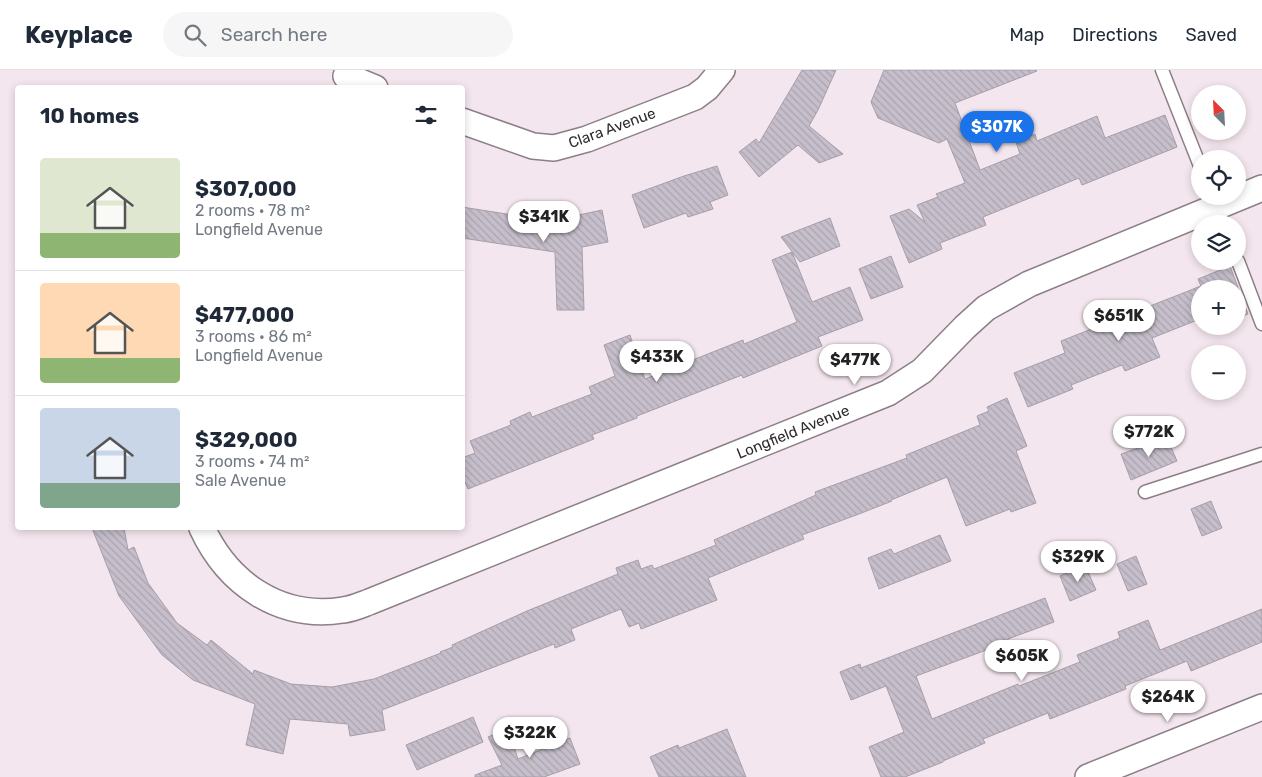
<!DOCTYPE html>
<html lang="en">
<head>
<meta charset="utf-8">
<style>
	:root { --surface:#fff; --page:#f6f6f7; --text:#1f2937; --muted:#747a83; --line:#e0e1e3; --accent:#1a73e8 }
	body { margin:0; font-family:Rubik,sans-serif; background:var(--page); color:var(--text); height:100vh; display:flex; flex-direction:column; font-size:19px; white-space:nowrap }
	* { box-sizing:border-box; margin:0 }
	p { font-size:16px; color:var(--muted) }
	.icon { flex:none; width:28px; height:28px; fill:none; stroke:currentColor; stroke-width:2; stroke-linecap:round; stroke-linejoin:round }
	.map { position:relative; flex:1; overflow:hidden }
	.sheet { position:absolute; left:15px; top:15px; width:450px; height:445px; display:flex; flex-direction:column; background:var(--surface); border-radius:5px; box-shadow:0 2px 8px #0003 }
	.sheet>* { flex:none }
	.needle { width:32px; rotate:336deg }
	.tools { position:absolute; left:1191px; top:15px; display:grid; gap:10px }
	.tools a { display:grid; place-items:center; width:55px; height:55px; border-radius:50%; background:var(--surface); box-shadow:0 2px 8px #0003; font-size:25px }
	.price { position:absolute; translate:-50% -42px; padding:0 11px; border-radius:18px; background:#fff; color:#222; font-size:16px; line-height:32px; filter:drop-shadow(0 1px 2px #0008) }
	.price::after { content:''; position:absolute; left:50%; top:30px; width:15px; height:11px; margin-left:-8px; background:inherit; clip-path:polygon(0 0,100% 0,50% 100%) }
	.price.selected { background:var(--accent); color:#fff }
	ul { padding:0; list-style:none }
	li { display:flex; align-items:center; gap:15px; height:125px; padding:0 25px }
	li+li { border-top:1px solid var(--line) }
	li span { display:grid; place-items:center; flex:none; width:140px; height:100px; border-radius:5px; color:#555 }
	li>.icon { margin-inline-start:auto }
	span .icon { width:60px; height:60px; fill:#fffc; stroke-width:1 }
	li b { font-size:21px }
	h2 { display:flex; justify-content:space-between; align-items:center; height:60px; padding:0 25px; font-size:21px }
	header { display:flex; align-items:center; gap:30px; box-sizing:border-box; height:70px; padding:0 25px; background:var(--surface); border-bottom:1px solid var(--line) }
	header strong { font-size:24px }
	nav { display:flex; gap:28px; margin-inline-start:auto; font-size:18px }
	.search { width:350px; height:45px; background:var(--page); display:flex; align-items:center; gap:12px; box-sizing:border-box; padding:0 18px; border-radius:28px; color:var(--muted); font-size:19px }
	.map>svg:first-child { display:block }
</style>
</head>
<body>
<header>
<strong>Keyplace</strong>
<div class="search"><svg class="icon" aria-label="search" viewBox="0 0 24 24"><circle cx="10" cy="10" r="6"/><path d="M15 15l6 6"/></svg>Search here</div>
<nav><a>Map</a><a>Directions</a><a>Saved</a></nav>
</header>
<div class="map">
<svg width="1262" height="707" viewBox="0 0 1262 707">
	<defs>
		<pattern id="building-back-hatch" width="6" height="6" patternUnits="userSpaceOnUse" patternTransform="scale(1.25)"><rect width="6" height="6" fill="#c6bfcb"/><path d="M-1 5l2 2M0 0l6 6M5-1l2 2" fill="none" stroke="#aaa4af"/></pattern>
	</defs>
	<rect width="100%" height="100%" fill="#f4e6ee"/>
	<g fill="url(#building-back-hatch)" stroke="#a59eaa">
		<path d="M 802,0 L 836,0 L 818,40 L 809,56 L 843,84 L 819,93 L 798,75 L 759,107 L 739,82 L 756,69 L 759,73 Z"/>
		<path d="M 884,0 L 1036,0 L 1037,1 L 955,33 L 980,100 L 1020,84 L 1016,72 L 1035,64 L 1037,71 L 1097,46 L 1105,68 L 1165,45 L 1177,77 L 1082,115 L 1079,108 L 983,147 L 986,155 L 940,173 L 942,179 L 909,193 L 890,146 L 909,139 L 925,152 L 917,135 L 938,127 L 936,124 L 965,113 L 947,69 L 939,73 L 878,48 L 871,32 Z"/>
		<path d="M 717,96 L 728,125 L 710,132 L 713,139 L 688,147 L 686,143 L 644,158 L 632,125 L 684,106 Z"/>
		<path d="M 462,137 L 551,151 L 602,140 L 608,172 L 582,177 L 584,240 L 557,240 L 555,182 L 462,168 Z"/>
		<path d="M 830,148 L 840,176 L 800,192 L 781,167 Z"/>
		<path d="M 792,182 L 812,232 L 850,217 L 863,250 L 818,267 L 822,276 L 743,308 L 742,305 L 637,346 L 637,348 L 592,365 L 594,369 L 468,419 L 462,405 L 462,388 L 475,383 L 470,371 L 511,355 L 510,351 L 530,342 L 532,347 L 592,324 L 589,317 L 615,306 L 604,275 L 630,265 L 645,309 L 743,270 L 744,274 L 797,252 L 772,190 Z"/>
		<path d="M 891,186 L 903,217 L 871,229 L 859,199 Z"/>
		<path d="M 1230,196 L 1248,244 L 1238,248 L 1238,219 L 1200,219 L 1200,249 L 1152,268 L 1160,287 L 1125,301 L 1122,295 L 1071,315 L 1073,319 L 1028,337 L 1014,303 L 1065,283 L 1061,271 L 1201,216 L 1198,209 Z"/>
		<path d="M 1007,328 L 1027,376 L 1016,381 L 1036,433 L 1011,442 L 1010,439 L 966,456 L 947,407 L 891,430 L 892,431 L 859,444 L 802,465 L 804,469 L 708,508 L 717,530 L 641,559 L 639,553 L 629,557 L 621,539 L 571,559 L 575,570 L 555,578 L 554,574 L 382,640 L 385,660 L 350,666 L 348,654 L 290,649 L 283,684 L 246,675 L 255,634 L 193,610 L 162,585 L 119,526 L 92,458 L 124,458 L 128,480 L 134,477 L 148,513 L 177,553 L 207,575 L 211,570 L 253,604 L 254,600 L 291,614 L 332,617 L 374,609 L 441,583 L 440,582 L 453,577 L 452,575 L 527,541 L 618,504 L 616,498 L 638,490 L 641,499 L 652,495 L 654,499 L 716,475 L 714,470 L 816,425 L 815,422 L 907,388 L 906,385 L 980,355 L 977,346 L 989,341 L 987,337 Z"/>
		<path d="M 1167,368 L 1177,391 L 1131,410 L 1121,384 Z"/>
		<path d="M 1211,431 L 1222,458 L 1202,466 L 1191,439 Z"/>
		<path d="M 940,465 L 951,491 L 879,519 L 868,488 L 891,479 L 894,484 Z"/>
		<path d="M 1136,486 L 1147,514 L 1128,521 L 1117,494 Z"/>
		<path d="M 1085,495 L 1096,520 L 1070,531 L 1060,506 Z"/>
		<path d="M 1045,528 L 1054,552 L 1008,569 L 1008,571 L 981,582 L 916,606 L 932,649 L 1018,614 L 1019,616 L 1080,592 L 1077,585 L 1120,568 L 1118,562 L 1148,550 L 1160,580 L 1262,539 L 1262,572 L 1191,601 L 1187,591 L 1125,616 L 1126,619 L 1050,649 L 1048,643 L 983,669 L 985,673 L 943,691 L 943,692 L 905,707 L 881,707 L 869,677 L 904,662 L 886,616 L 851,630 L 840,602 L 860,594 L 861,598 Z"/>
		<path d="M 473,647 L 483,672 L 417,700 L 406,675 Z"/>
		<path d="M 508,659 L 518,689 L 570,668 L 580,694 L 544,707 L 475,707 L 475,705 L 502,695 L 488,667 Z"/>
		<path d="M 727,659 L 746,707 L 659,707 L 650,687 L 678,675 L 679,678 Z"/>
	</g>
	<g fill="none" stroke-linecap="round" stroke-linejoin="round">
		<defs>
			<g id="lane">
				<path d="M 1162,0 L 1200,96"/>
				<path d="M 1215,133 L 1223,154"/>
				<path d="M 1238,191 L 1262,254"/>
				<path d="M 1145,422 L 1262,384"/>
			</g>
			<g id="street">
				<path d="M 346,6 L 375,18"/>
				<path d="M 462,51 L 533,76 L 554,78 L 587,69 L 695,27 L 707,18 L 722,0"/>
				<path d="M 202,458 C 228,514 280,550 343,540 C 352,539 361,535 369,532 L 888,323 L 922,301 L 965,257 L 986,238 L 1029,214 L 1262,118"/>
				<path d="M 1088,707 L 1262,637"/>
			</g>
		</defs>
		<use href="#lane" stroke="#8c7f87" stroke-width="15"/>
		<use href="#street" stroke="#8c7f87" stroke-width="28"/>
		<use href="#lane" stroke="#fff" stroke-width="12"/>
		<use href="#street" stroke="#fff" stroke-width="25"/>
	</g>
	<g text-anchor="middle" stroke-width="4" stroke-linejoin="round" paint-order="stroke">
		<g font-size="15" fill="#302b2e" stroke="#fff">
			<text transform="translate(612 58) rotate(-20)" y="5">Clara Avenue</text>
			<text transform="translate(793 362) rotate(-22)" y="5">Longfield Avenue</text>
		</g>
	</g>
</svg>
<div class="tools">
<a><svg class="needle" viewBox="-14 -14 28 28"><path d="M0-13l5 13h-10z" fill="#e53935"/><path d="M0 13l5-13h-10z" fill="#747a83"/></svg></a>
<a><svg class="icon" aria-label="locate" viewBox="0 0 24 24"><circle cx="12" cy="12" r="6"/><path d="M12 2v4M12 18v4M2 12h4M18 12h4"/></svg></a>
<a><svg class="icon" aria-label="layers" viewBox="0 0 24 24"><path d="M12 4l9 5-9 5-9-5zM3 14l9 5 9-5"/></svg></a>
<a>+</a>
<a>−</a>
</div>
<b class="price selected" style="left:997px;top:83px">$307K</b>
<b class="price" style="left:544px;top:173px">$341K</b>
<b class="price" style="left:1119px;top:272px">$651K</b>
<b class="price" style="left:657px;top:313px">$433K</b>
<b class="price" style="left:855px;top:316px">$477K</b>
<b class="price" style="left:1149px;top:388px">$772K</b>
<b class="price" style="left:1078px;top:513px">$329K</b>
<b class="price" style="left:1022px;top:612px">$605K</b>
<b class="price" style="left:1168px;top:653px">$264K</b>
<b class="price" style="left:530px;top:689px">$322K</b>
<section class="sheet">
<h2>10 homes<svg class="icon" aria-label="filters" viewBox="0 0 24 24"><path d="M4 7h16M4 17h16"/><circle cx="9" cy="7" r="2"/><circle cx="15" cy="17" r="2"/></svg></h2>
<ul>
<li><span style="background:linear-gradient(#dfe7d0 75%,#8fb573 0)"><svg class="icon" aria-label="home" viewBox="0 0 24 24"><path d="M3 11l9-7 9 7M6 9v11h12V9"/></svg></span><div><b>$307,000</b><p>2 rooms · 78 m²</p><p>Longfield Avenue</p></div></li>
<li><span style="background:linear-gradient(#ffd9b3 75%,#8fb573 0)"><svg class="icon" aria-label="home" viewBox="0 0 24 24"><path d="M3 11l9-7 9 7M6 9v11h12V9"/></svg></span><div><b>$477,000</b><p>3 rooms · 86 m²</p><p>Longfield Avenue</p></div></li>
<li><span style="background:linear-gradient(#c9d6e8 75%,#7fa58c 0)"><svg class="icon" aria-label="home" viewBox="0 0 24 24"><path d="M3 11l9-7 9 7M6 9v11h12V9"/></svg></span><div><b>$329,000</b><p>3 rooms · 74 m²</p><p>Sale Avenue</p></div></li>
</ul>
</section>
</div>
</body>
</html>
